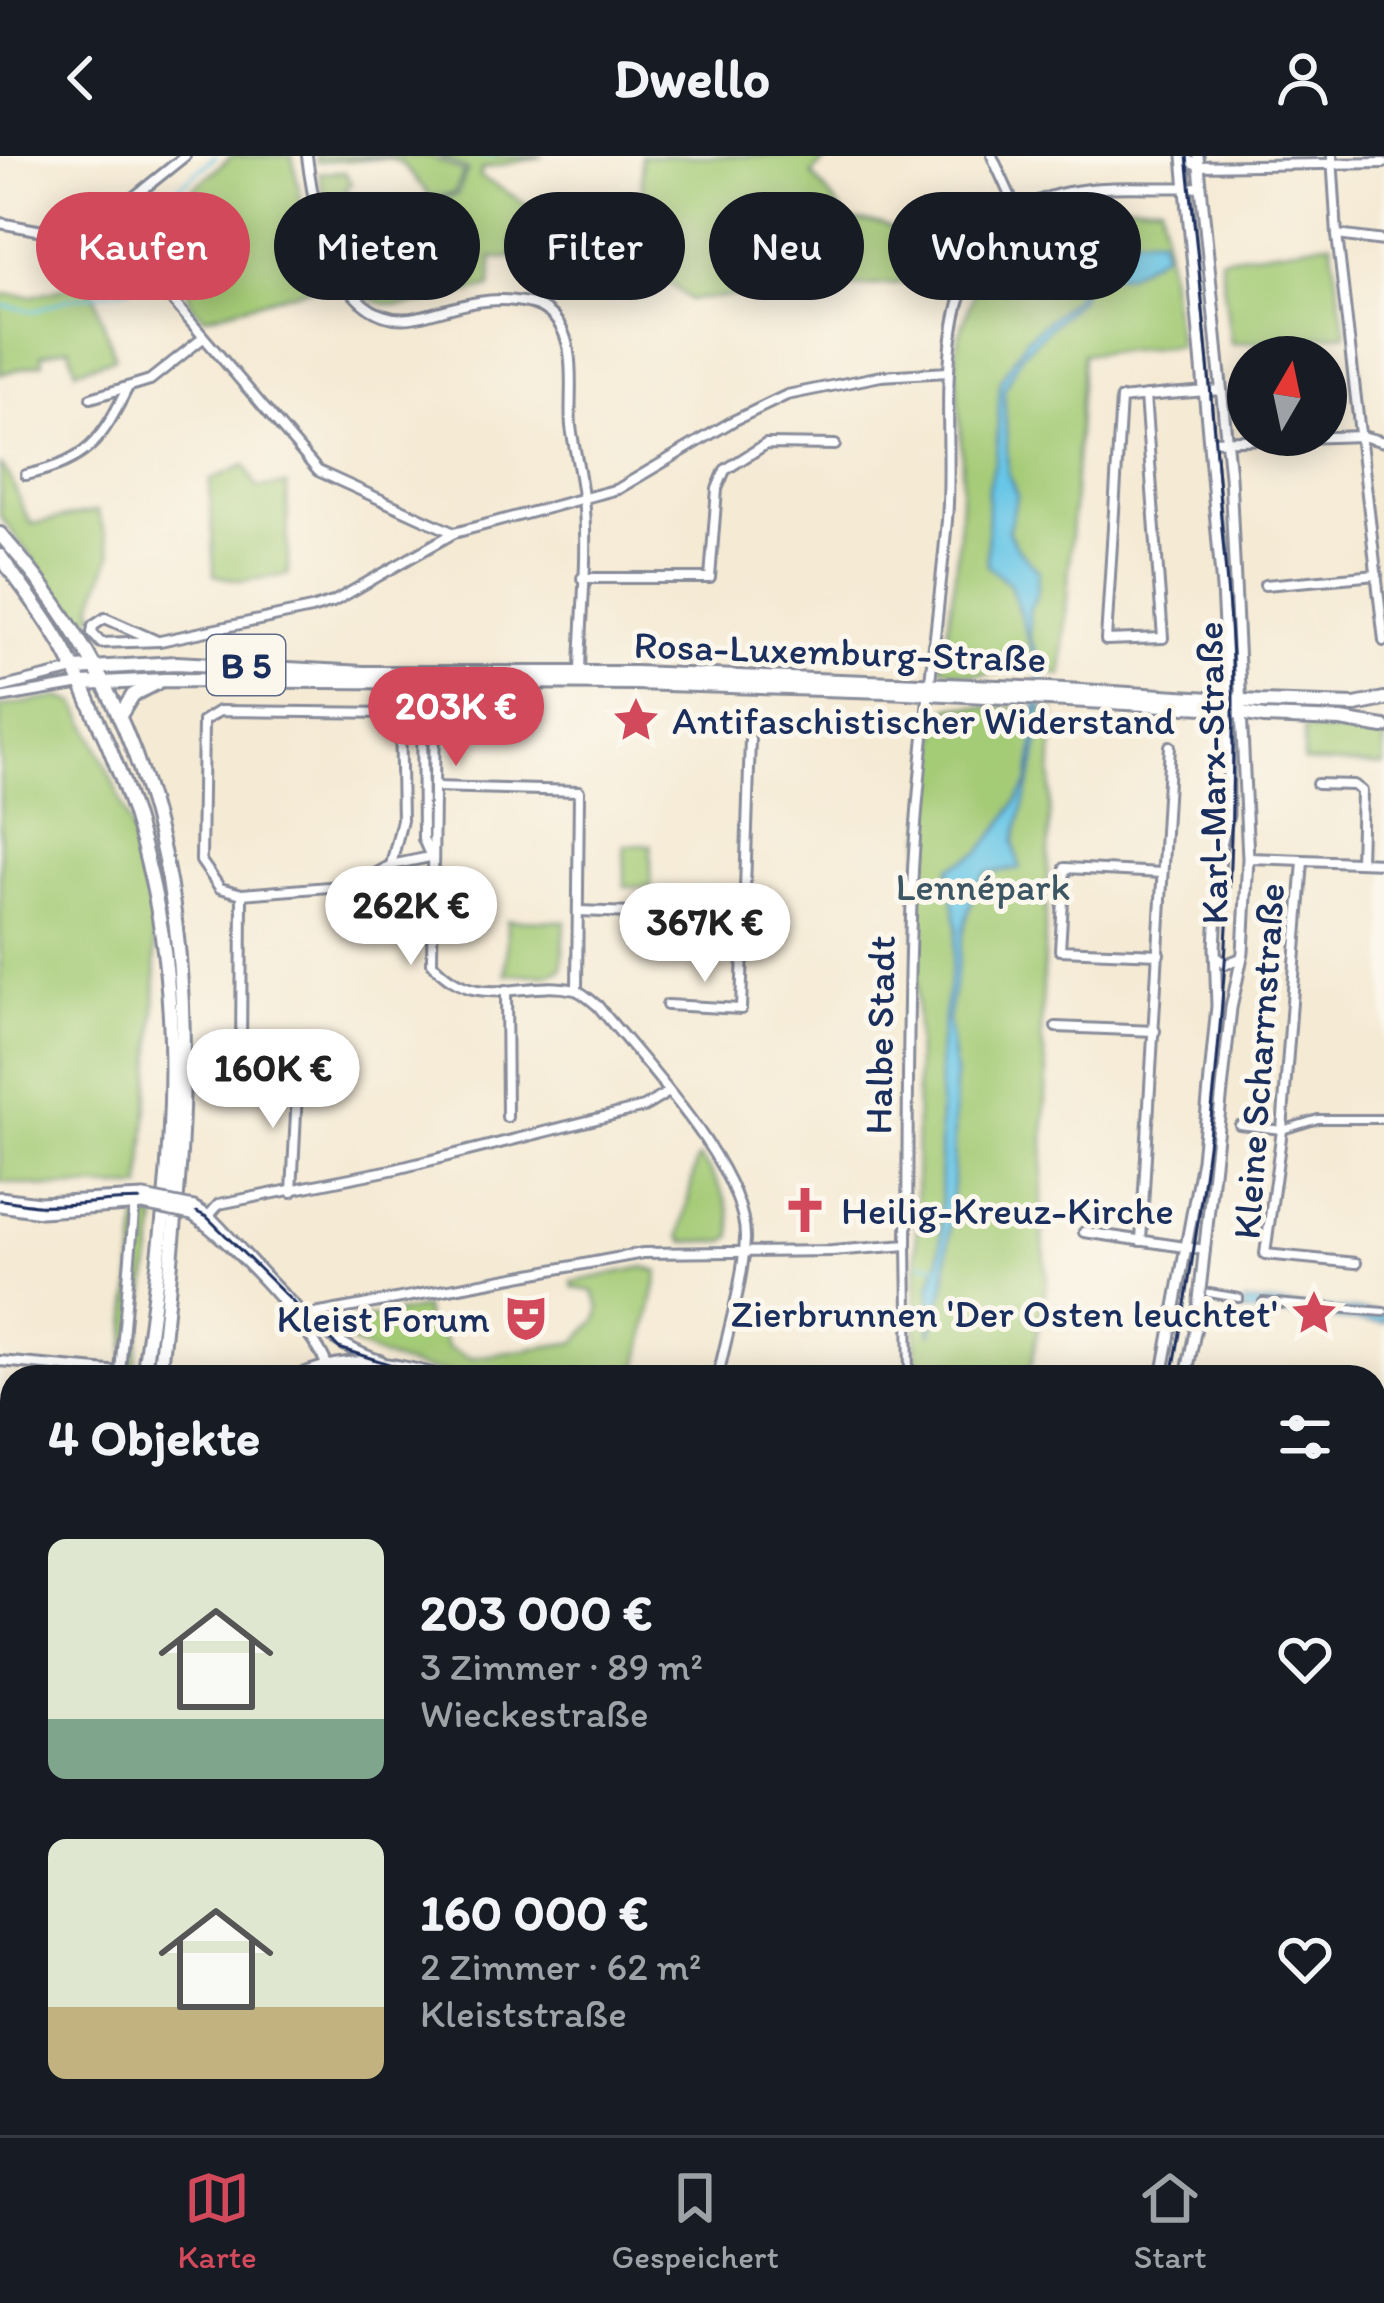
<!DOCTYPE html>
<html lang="de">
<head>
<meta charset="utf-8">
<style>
	:root { --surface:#171b24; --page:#242831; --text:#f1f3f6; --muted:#9ea1a6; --line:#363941; --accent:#d1495b }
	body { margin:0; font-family:Itim,sans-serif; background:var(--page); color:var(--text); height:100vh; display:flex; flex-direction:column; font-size:45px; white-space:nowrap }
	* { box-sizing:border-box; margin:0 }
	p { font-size:39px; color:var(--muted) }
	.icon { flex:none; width:66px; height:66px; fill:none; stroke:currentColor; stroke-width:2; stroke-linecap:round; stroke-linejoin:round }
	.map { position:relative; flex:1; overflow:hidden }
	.side { position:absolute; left:0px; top:1209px; width:1386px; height:771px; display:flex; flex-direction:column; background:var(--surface); border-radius:36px 36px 0 0; box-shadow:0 6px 30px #0003 }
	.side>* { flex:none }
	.guide { position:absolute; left:36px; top:36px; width:1314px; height:108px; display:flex; gap:24px }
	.needle { width:78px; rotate:9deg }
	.fabs { position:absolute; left:1227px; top:180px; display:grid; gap:24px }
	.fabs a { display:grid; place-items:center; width:120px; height:120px; border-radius:50%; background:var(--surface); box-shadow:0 6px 30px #0003; font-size:60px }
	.price { position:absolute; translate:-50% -102px; padding:0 27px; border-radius:42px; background:#fff; color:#222; font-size:39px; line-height:78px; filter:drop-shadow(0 3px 6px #0008) }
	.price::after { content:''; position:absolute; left:50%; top:72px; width:36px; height:27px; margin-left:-18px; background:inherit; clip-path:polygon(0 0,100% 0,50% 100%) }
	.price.active { background:var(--accent); color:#fff }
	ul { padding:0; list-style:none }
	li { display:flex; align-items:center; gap:36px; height:300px; padding:0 48px }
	li span { display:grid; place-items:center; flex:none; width:336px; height:240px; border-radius:18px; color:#555 }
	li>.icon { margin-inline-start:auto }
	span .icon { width:144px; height:144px; fill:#fffc; stroke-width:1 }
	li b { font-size:51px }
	h2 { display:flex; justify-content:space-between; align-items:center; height:144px; padding:0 48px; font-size:51px }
	.tag { padding:0 42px; border-radius:54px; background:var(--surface); box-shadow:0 6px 30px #0003; font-size:42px; line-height:108px }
	.tag.active { background:var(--accent); color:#fff }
	header { display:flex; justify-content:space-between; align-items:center; height:156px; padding:0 48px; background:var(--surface); font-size:54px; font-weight:700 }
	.menu { display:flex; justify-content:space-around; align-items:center; height:168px; border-top:3px solid var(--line); background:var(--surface); font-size:33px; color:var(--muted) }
	.menu a { display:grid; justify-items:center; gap:6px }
	.menu .active { color:var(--accent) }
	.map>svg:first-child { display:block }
</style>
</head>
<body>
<header><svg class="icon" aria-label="back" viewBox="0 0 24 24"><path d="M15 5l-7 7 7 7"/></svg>Dwello<svg class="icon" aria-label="person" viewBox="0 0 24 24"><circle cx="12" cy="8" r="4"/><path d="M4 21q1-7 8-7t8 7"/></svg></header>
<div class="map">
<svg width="1384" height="1979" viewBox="0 0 1384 1979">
	<rect width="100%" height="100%" fill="#fbf7ec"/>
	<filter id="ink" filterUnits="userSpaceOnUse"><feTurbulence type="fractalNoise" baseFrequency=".00833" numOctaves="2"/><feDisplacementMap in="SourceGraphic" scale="24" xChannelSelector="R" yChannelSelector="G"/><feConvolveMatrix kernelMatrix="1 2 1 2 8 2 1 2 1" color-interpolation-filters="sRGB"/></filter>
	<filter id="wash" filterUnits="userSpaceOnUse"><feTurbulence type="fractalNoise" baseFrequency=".004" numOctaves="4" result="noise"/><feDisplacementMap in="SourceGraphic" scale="48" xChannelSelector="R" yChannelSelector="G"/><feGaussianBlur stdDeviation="2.7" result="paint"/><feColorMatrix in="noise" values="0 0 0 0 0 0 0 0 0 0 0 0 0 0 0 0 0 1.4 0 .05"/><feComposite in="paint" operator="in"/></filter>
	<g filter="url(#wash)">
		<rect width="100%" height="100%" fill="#f5ead4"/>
		<g fill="#a4cb76" stroke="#607d6a" stroke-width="3">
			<path d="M 232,0 L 292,0 L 319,130 L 204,161 L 191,148 L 166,55 Z"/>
			<path d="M 316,0 L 429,0 L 464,16 L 454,37 L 431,41 L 402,8 L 389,2 L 317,6 Z"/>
			<path d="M 439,0 L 544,0 L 482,13 L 480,21 C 511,38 540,51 553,85 L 512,82 L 512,102 L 492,102 L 491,131 C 466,135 442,145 417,148 C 332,160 332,79 319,17 L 345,16 L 351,28 L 345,32 L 378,100 L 385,97 C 403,114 418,127 436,103 L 435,66 L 429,46 L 457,39 L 468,14 Z"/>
			<path d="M 641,0 L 829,0 L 812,18 L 849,64 L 882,68 L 933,91 L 925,109 L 954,119 L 952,129 L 927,125 L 690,144 L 655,116 L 643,51 Z"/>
			<path d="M 1098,48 L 1161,48 L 1178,190 L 1083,198 L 1062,519 C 1053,518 1041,514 1032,514 C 1001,514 972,526 941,510 C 953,447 960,382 962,318 C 963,278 955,238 956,198 C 957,180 966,161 971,145 C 995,73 1026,54 1098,48 Z"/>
			<path d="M 1331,86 L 1346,178 L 1231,188 L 1220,102 Z"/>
			<path d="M 90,125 L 115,202 L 76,214 L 69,191 L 41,199 L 43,207 L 0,218 L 0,138 L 32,140 Z"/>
			<path d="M 0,309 C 18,325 16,349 32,368 L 97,355 L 112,397 L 92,451 L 97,457 L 73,468 L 55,433 L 0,360 Z"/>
			<path d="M 245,309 L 257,332 L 287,329 L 288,419 L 240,425 L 214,419 L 210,324 Z"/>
			<path d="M 60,541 L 76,547 C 114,620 147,700 154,783 C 161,866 145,949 142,1032 L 46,1031 L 0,1026 L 0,551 Z"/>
			<path d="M 956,550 L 1054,554 L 1041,880 L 1047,916 L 1041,1060 L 1047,1124 L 1032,1207 L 1023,1221 L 916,1221 L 917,728 L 939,565 L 949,552 Z"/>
			<path d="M 1304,573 L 1384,580 L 1384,610 L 1304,606 Z"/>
			<path d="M 624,689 L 651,689 L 651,731 L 625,731 Z"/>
			<path d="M 507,764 L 565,765 L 562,813 L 548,819 L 506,818 Z"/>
			<path d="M 700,1002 C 717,1023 734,1052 732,1080 L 726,1085 L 685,1086 L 680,1080 L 696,1006 Z"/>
			<path d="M 138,1062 L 157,1062 L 133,1221 L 122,1221 Z"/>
			<path d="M 644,1111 L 659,1116 L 636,1221 C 530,1221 402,1238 317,1161 L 338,1156 L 343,1167 L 424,1152 L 427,1170 L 442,1168 L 441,1178 L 448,1192 L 470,1202 L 576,1186 L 598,1162 L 600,1152 L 593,1135 L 574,1132 L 572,1126 Z"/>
		</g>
		<g fill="#68c6e6" stroke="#427aa2" stroke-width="3">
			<path d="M 1056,80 L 1161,81 L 1163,97 L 1126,119 L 1097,117 L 1085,126 L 1079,143 L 1022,198 L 1004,234 L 1008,317 L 1017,340 L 1008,375 L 1016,391 L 1038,414 L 1036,440 L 1029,454 L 1030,482 L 1045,516 L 1036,604 L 1014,686 L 1020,713 L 987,716 L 976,730 L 965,768 L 948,864 L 955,918 L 953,1026 L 945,1130 L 931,1179 L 930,1130 L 939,1106 L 941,1082 L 939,893 L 957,774 L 949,712 L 980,696 L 1000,671 L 1028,628 L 1033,600 L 1039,516 L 1010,428 L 987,409 L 988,331 L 996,303 L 1000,225 L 1027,182 L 1074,142 L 1081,125 L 1070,102 L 1050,92 Z"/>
			<path d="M 1244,1146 L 1384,1157 L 1384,1167 L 1243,1156 Z"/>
		</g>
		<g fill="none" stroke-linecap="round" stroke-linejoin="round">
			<g stroke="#68c6e6" stroke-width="3">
				<path d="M 470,0 L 494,0"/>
				<path d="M 167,110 L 173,108 L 157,55 L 167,41 L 216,0"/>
				<path d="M 0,149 L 35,155 L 68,143 L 131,132"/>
				<path d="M 921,1107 L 938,1109"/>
			</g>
		</g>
	</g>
	<g filter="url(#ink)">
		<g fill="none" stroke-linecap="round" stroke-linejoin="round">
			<defs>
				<g id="pedestrian">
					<path d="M 1239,969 L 1282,974 L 1318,963 L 1384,963"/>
					<path d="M 907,1089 L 909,1221"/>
					<path d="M 1209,1137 L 1239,1142"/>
					<path d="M 1263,1146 L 1384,1156"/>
				</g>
				<g id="minor">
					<path d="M 307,0 C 314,57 336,177 417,161 C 449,154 482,140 515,145 C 526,146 540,149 549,157 C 580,182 568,235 571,270 C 574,294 581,318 583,342 C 589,399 581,459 580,516"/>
					<path d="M 992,0 L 1017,55"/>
					<path d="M 1332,0 L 1337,79 L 1384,485"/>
					<path d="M 1184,2 L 1199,10 L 1384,7"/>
					<path d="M 131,46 L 167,138 L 318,315 L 454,377"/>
					<path d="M 0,67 L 37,74 L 120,52 L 185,0"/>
					<path d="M 1337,79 L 1384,85"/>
					<path d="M 1145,240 L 1163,482 L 1106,484 L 1121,243 C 1155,239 1188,236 1222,234"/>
					<path d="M 91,242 L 150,224 L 203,182"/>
					<path d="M 1211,285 L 1362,280 L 1384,286"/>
					<path d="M 26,319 C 88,304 100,287 128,231"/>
					<path d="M 582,422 L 710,422 L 717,333 L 725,314 L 766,288 L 835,289"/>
					<path d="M 1265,429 L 1377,419"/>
					<path d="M 157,485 L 105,462 L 93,470 L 92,477 L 101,487 L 160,485 L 311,453 L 333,446 L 454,377 L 618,333 L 733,265 L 787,239 L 881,220 L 948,216"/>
					<path d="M 429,528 L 435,550 L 432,807 C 477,858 522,822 575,834 C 583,836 591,845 598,850 C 642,905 747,1012 745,1083 C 743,1129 727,1176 718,1221"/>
					<path d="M 428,531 L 422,549 L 423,683 L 430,699"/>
					<path d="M 0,532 L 74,514"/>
					<path d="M 0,542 L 81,528"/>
					<path d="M 1317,628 L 1354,629 L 1362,635 L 1360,706"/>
					<path d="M 434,631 L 579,635 L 577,834"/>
					<path d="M 1248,702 L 1384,707"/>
					<path d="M 1303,705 L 1282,974 L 1265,1098 L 1356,1107"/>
					<path d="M 391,709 L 402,664 L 400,560 L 395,557 L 219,555 L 203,565 L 201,705 L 220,732 L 242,738 L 329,731 L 364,724 L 391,709 L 430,701"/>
					<path d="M 242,738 L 241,905 L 247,915 L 328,917"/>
					<path d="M 578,755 L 744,761"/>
					<path d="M 1159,798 L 1060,794 L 1065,712 L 1162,717"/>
					<path d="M 1216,800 L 1226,808 L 1241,802"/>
					<path d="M 506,834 L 507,961"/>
					<path d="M 667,849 L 741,853 L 750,583"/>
					<path d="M 1056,871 L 1155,875"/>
					<path d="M 292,1036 L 298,916"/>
					<path d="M 205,1064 L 219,1048 L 396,1013 L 644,951 L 667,937"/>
					<path d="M 1084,1076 L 1205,1094"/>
					<path d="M 1141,1085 L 1170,590"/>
					<path d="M 304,1160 L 643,1097 L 832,1095 L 907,1089 C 908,971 907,853 912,735 C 917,612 936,488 947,364 C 955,270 928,154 996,75 C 1046,17 1132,35 1201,31"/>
					<path d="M 0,1205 L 120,1216 L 135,1045"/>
					<path d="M 0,1376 L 12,1378"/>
					<path d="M 1374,1434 L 1384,1436"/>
					<path d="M 1374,1443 L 1384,1445"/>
					<path d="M 1374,1511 L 1384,1465"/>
					<path d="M 1374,1576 L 1384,1581"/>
					<path d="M 0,1584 L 12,1593"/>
					<path d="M 1374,1681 L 1384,1675"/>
					<path d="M 0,1801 L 12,1804"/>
					<path d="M 1374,1958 L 1384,1954"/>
					<path d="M 309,1968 L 315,1979"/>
					<path d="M 604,1968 L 610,1979"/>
					<path d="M 727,1968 L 733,1979"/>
					<path d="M 1069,1968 L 1070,1979"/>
					<path d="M 1195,1968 L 1195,1979"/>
					<path d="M 0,1978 L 7,1979"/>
					<path d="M 28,1979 L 30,1968"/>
					<path d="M 154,1979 L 156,1968"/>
					<path d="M 425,1979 L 438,1970"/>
					<path d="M 867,1979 L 868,1968"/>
					<path d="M 916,1979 L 916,1968"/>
				</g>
				<g id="tertiary">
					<path d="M 0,1041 L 39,1046 L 144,1041"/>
					<path d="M 0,1050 L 41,1056 L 143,1049"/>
					<path d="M 194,1051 L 209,1060 C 261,1111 308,1182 381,1205"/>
					<path d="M 192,1059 C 227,1081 314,1172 327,1210"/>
					<path d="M 333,1211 L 397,1221"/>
					<path d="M 295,1221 C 351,1196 388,1206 445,1221"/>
					<path d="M 1162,1221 L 1202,1004 L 1217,850 L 1215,792 L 1220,694 L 1228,659 L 1228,544 L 1222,432 L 1183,0"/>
					<path d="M 1186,1221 L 1196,1171 L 1231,852 L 1243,796 L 1248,702 L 1230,320 L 1198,0"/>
					<path d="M 1357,1968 L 1361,1979"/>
				</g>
				<g id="primary">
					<path d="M 0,378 C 225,630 193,911 159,1221"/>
					<path d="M 0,400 C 19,427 41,454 58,483 C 73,506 83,532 94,557 C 200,780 177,985 143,1221"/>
					<path d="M 75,513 L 176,507 L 364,517 L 635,517 L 1048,533 L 1260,546 L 1355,549 L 1384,543"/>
					<path d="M 81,528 L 165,524 L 634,527 L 886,535 L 1206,551 L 1264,561 L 1341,564 L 1384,571"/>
					<path d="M 119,561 L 133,539 L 157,527"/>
					<path d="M 0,1676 L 12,1654"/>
					<path d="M 0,1697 L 12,1675"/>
				</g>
			</defs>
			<use href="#pedestrian" stroke="#888c99" stroke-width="12"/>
			<use href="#minor" stroke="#888c99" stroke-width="14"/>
			<use href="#tertiary" stroke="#888c99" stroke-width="15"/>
			<use href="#primary" stroke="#888c99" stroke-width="18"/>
			<use href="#pedestrian" stroke="#fff" stroke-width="6"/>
			<use href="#minor" stroke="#fff" stroke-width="8"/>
			<use href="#tertiary" stroke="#fff" stroke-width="9"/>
			<use href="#primary" stroke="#fff" stroke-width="12"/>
			<g stroke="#1b2f5e" stroke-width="3">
				<path d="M 0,1044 C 13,1045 25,1048 38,1049 C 96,1052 153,1030 207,1061 L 339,1192 L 429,1221"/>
				<path d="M 1172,1221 C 1215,998 1234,770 1233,543 C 1233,483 1226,422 1221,362 C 1212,241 1200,120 1187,0"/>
				<path d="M 1374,1436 L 1384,1438"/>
				<path d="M 1198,1968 L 1198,1979"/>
				<path d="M 420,1979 L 436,1968"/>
			</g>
			<g stroke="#1b2f5e" stroke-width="3" stroke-dasharray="18 9" stroke-linecap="butt">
				<path d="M 0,1547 L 12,1554"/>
				<path d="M 371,1968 L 378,1979"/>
				<path d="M 465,1968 L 472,1979"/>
				<path d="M 492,1968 L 500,1979"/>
				<path d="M 540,1968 L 547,1979"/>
			</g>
			<defs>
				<g id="tertiary-bridge">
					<path d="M 144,1041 L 194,1051"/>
					<path d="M 143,1049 L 192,1059"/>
				</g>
			</defs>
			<use href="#tertiary-bridge" stroke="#888c99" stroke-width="15" stroke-linecap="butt"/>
			<use href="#tertiary-bridge" stroke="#fff" stroke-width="9"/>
		</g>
	</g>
	<defs>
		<symbol id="sight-bare" viewBox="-9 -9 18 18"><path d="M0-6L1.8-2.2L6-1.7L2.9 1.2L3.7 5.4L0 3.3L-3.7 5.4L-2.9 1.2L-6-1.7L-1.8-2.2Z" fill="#d1495b" stroke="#fbf7ec" stroke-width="2.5" paint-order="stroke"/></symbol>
		<symbol id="church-bare" viewBox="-9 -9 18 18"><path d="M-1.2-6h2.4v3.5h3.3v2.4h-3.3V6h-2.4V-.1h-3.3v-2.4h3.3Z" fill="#d1495b" stroke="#fbf7ec" stroke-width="2.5" paint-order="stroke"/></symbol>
		<symbol id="theatre-bare" viewBox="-9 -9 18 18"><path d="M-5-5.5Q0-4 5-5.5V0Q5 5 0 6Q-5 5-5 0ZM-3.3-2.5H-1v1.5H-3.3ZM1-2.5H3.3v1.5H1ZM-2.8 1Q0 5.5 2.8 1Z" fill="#d1495b" stroke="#fbf7ec" stroke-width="2.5" paint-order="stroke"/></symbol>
	</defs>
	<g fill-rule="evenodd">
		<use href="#sight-bare" x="603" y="531" width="66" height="66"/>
		<use href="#church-bare" x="772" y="1021" width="66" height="66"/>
		<use href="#sight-bare" x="1281" y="1124" width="66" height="66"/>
		<use href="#theatre-bare" x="493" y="1129" width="66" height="66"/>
	</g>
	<g text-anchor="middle" stroke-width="10" stroke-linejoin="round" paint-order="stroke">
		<rect fill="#fbf7ec" stroke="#5e6b89" stroke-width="3" x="207" y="479" width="78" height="60" rx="9"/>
		<g font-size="36" font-weight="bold" fill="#1b2f5e">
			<text x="246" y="522">B 5</text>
		</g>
		<g font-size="39" fill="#1b2f5e" stroke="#fbf7ec">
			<text transform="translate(840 495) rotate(2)" y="14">Rosa-Luxemburg-Straße</text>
			<text transform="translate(1211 617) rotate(-91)" y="14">Karl-Marx-Straße</text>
			<text transform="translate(879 879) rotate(-89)" y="14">Halbe Stadt</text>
			<text transform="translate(1258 905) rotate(-86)" y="14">Kleine Scharrnstraße</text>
		</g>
		<g font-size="39" fill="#1b2f5e" stroke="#fbf7ec" text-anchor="start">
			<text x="672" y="578">Antifaschistischer Widerstand</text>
			<text x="841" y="1068">Heilig-Kreuz-Kirche</text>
			<text x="1278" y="1171" text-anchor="end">Zierbrunnen 'Der Osten leuchtet'</text>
			<text x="490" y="1176" text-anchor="end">Kleist Forum</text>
		</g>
		<g font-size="39" fill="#3d5664" stroke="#fbf7ec">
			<text x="983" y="744">Lennépark</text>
		</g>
	</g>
</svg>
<div class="fabs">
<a><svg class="needle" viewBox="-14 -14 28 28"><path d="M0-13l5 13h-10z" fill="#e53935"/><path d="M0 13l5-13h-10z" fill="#9ea1a6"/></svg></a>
</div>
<b class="price active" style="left:456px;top:613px">203K €</b>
<b class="price" style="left:411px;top:812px">262K €</b>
<b class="price" style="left:705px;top:829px">367K €</b>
<b class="price" style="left:273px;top:975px">160K €</b>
<div class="guide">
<a class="tag active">Kaufen</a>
<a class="tag">Mieten</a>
<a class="tag">Filter</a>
<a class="tag">Neu</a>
<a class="tag">Wohnung</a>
</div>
<section class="side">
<h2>4 Objekte<svg class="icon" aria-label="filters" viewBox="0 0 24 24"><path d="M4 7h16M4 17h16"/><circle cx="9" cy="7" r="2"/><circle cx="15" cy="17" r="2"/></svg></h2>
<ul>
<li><span style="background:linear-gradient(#dfe7d0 75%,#7fa58c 0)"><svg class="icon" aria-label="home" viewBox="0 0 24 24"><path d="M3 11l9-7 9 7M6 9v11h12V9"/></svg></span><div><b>203 000 €</b><p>3 Zimmer · 89 m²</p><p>Wieckestraße</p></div><svg class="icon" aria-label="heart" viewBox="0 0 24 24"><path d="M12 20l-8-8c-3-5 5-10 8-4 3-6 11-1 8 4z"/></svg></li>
<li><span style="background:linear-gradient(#dfe7d0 70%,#c2b280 0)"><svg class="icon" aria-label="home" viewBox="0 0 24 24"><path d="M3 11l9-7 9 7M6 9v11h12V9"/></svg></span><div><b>160 000 €</b><p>2 Zimmer · 62 m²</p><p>Kleiststraße</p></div><svg class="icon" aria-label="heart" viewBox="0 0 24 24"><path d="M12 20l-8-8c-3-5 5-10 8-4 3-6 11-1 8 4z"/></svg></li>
</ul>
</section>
</div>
<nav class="menu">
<a class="active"><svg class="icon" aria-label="map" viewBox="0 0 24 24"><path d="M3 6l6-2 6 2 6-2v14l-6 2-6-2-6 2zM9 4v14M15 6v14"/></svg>Karte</a>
<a><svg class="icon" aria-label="saved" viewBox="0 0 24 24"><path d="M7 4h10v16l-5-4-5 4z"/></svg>Gespeichert</a>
<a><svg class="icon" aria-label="home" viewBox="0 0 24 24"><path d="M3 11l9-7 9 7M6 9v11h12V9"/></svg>Start</a>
</nav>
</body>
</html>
